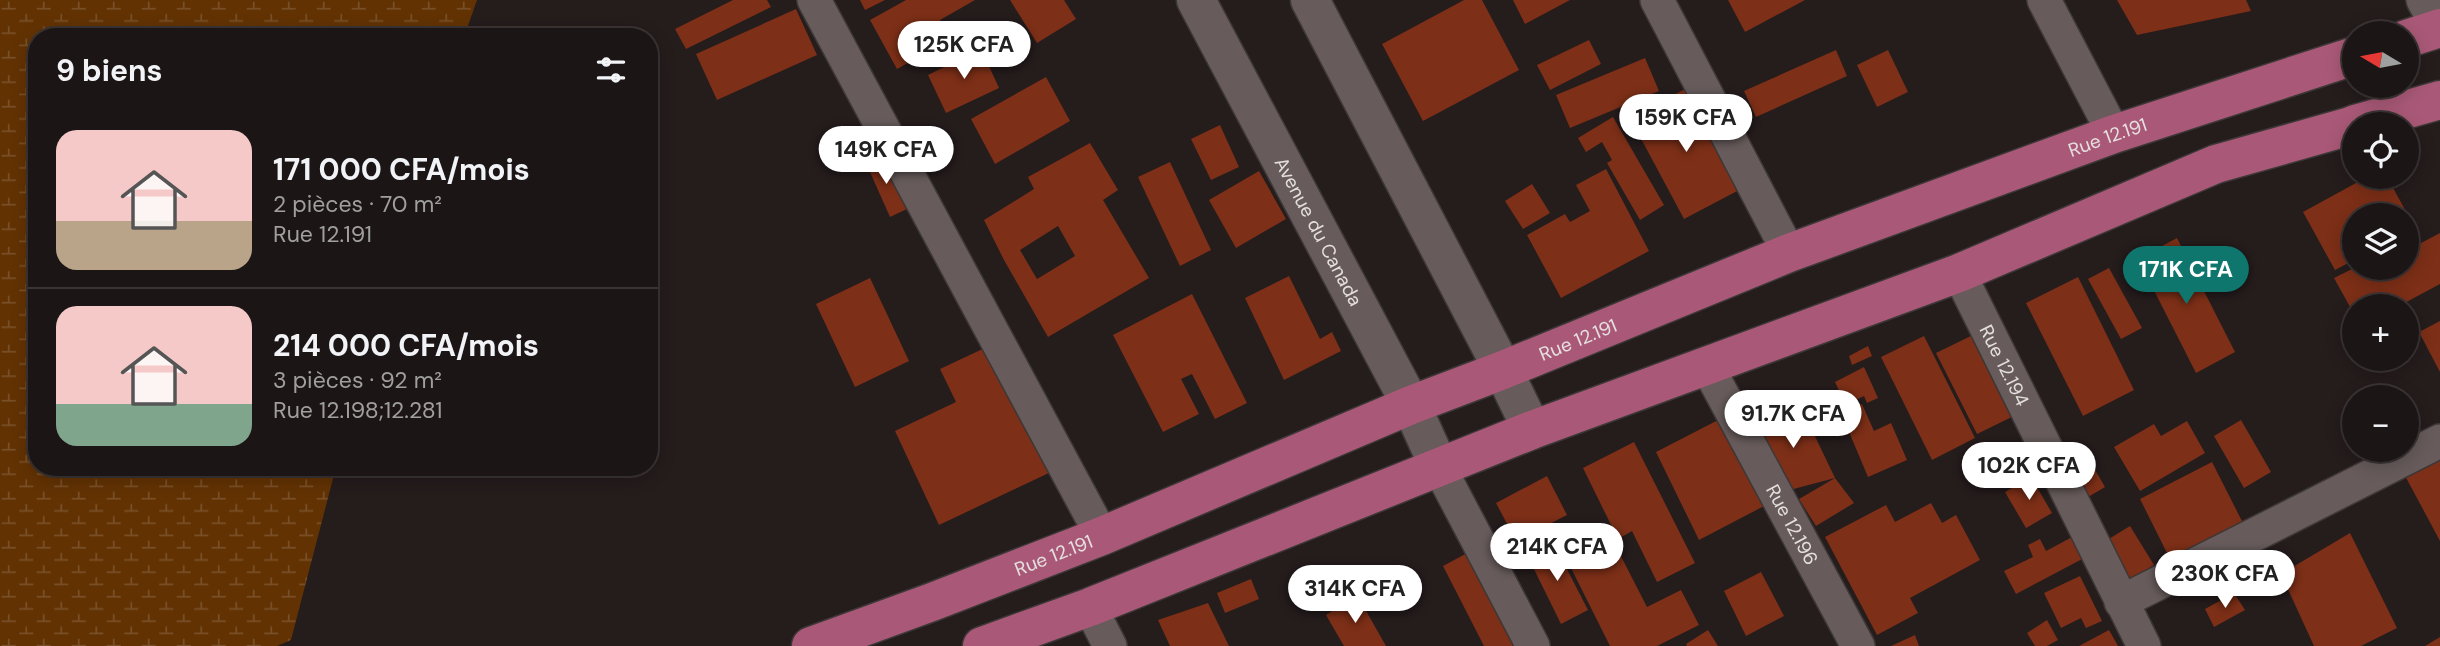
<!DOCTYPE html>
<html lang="fr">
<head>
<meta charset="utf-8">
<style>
	:root { --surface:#1c1515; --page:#292222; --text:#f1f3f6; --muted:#a09fa0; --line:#3a3434; --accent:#0f766e }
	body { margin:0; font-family:"DM Sans",sans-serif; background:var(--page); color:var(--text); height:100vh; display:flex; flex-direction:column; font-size:26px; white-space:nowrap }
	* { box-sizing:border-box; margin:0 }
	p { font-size:23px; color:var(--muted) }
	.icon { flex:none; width:38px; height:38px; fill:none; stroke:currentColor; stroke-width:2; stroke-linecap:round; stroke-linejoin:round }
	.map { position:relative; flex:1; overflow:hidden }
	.panel { position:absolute; left:28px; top:28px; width:630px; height:448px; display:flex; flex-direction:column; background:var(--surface); border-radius:28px; box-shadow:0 4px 18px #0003,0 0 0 2px var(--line) }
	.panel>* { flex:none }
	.needle { width:46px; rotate:280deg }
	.controls { position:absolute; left:2342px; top:21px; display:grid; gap:14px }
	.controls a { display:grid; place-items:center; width:77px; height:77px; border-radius:50%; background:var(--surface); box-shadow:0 4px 18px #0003,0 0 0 2px var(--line); font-size:35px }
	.price { position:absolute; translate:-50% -60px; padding:0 16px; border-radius:24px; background:#fff; color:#222; font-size:23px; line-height:46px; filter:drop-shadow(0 2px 4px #0008) }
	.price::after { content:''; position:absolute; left:50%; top:42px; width:21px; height:16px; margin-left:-10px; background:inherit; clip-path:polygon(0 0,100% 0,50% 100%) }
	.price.current { background:var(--accent); color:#fff }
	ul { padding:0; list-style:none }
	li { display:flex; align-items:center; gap:21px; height:175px; padding:0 28px }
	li+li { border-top:2px solid var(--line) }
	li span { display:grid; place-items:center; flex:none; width:196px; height:140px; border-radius:21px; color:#555 }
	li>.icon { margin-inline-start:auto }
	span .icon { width:84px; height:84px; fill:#fffc; stroke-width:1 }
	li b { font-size:30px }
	h2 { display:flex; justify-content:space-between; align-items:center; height:84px; padding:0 28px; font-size:30px }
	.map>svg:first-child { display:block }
</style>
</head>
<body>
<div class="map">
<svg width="2440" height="646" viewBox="0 0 2440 646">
	<defs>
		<pattern id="wetland-marsh" width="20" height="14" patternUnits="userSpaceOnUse" patternTransform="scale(1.75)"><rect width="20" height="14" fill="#623203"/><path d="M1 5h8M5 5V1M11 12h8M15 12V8" fill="none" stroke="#784f27"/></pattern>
	</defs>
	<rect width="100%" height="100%" fill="#251c1c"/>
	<path fill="url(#wetland-marsh)" d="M 0,0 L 477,0 L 464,37 L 37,37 L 37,467 L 336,467 L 291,640 L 277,646 L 0,646 Z"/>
	<g fill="#7d2f17" fill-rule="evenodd">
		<path d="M 733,0 L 767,0 L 771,7 L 686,49 L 675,29 Z"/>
		<path d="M 860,0 L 885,0 L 865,10 Z"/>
		<path d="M 906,0 L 975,0 L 940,20 L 950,39 L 897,69 L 870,20 Z"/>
		<path d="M 1010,0 L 1064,0 L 1076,19 L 1037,43 Z"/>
		<path d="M 1464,0 L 1482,0 L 1519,70 L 1423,121 L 1382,44 Z"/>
		<path d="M 1513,0 L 1570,0 L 1525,24 Z"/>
		<path d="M 1728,0 L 1805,0 L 1745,32 Z"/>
		<path d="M 2117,0 L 2246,0 L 2251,11 L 2137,35 Z"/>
		<path d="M 796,9 L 817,55 L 717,100 L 696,54 Z"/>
		<path d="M 1589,40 L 1601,64 L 1550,90 L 1537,65 Z"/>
		<path d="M 981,49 L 999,88 L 946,113 L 928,75 Z"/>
		<path d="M 1836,50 L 1847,76 L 1756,117 L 1744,91 Z"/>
		<path d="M 1888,50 L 1908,92 L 1877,107 L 1857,65 Z"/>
		<path d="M 1645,58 L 1659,91 L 1570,128 L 1556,95 Z"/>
		<path d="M 1046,77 L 1070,121 L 995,164 L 971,119 Z"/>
		<path d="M 1687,88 L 1741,189 L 1684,219 L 1630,118 Z"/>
		<path d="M 1613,117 L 1664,205 L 1640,220 L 1607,163 L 1612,160 L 1602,142 L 1586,152 L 1578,138 Z"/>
		<path d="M 1220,125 L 1239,167 L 1211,180 L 1191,139 Z"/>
		<path d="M 1090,143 L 1118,190 L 1103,200 L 1149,278 L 1048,337 L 1004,260 L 984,220 L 1034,189 L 1028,177 ZM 1058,226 L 1075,256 L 1037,279 L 1020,250 Z"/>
		<path d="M 882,155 L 907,209 L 890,217 L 866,163 Z"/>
		<path d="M 1170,162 L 1211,250 L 1180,266 L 1138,177 Z"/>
		<path d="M 1606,169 L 1649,251 L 1561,298 L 1527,235 L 1565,214 L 1570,222 L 1590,211 L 1576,185 Z"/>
		<path d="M 1259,171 L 1286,219 L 1236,248 L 1209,200 Z"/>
		<path d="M 2367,177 L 2387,177 L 2414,226 L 2406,230 L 2406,215 L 2354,215 L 2354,260 L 2335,270 L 2303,212 Z"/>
		<path d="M 1532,184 L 1550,213 L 1523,229 L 1505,201 Z"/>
		<path d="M 2440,233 L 2440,284 L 2399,306 L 2354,306 L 2354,314 L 2334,278 L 2354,268 L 2406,268 L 2406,251 Z"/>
		<path d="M 2177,238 L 2235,352 L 2196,373 L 2138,259 Z"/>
		<path d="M 2109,268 L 2142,328 L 2121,339 L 2088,279 Z"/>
		<path d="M 1289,276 L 1320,339 L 1332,332 L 1341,351 L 1284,380 L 1245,298 Z"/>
		<path d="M 2078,277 L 2134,390 L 2083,416 L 2026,303 Z"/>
		<path d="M 870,278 L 909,361 L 855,387 L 816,304 Z"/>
		<path d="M 1192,294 L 1247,403 L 1215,419 L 1192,374 L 1181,379 L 1199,414 L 1163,432 L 1113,335 Z"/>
		<path d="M 2440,321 L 2440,372 L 2419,332 Z"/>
		<path d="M 1981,331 L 2022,412 L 1977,434 L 1936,353 Z"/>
		<path d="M 1924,336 L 1975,438 L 1932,460 L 1881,357 Z"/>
		<path d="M 991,345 L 1051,472 L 939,525 L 895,431 L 956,402 L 940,369 Z"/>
		<path d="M 1868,346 L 1872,356 L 1852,365 L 1849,356 Z"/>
		<path d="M 1864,367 L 1878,398 L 1867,403 L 1864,396 L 1846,405 L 1835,382 Z"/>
		<path d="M 1862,404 L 1874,431 L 1891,423 L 1907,460 L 1868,477 L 1841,413 Z"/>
		<path d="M 1801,407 L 1835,478 L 1786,491 L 1750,426 Z"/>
		<path d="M 1722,418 L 1766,505 L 1699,540 L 1656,452 Z"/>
		<path d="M 2241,420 L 2271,472 L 2244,488 L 2214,436 Z"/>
		<path d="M 2187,421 L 2205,453 L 2140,491 L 2114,447 L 2154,424 L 2161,436 Z"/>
		<path d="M 1634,442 L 1695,563 L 1657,582 L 1632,531 L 1618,539 L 1583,468 Z"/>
		<path d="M 2440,452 L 2440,541 L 2403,472 Z"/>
		<path d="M 2086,454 L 2105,487 L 2083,500 L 2070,477 L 2077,473 L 2071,462 Z"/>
		<path d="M 2212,462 L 2246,529 L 2173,565 L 2140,499 Z"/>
		<path d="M 1547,476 L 1567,515 L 1516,541 L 1496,503 Z"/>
		<path d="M 2031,477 L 2052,513 L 2026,528 L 2005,492 Z"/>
		<path d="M 1835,478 L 1854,503 L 1816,526 L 1799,499 Z"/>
		<path d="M 1931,503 L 1942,523 L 1956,515 L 1980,560 L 1910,598 L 1918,613 L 1877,635 L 1825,537 L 1886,505 L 1895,522 Z"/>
		<path d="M 2130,526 L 2154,565 L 2123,584 L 2099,545 Z"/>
		<path d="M 1606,527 L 1647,607 L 1681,590 L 1699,625 L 1657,646 L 1610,646 L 1562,550 Z"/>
		<path d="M 2350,533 L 2397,628 L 2361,646 L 2314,646 L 2281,574 Z"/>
		<path d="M 2076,535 L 2086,557 L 2016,594 L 2004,571 L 2033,557 L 2028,545 L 2040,539 L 2046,551 Z"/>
		<path d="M 1553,542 L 1588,610 L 1561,624 L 1527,555 Z"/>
		<path d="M 1471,551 L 1520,646 L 1484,646 L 1443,566 Z"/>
		<path d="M 1761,572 L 1784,616 L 1746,636 L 1724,591 Z"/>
		<path d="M 2080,576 L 2102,621 L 2086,628 L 2081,618 L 2061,628 L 2044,593 Z"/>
		<path d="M 1251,579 L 1259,599 L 1225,613 L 1217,593 Z"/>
		<path d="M 2234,593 L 2245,610 L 2214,627 L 2205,609 Z"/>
		<path d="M 1357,595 L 1386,646 L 1344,646 L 1326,615 Z"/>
		<path d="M 1208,603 L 1229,646 L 1170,646 L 1158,620 Z"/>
		<path d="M 2047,620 L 2058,640 L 2047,646 L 2035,646 L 2027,633 Z"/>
		<path d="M 1708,630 L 1718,646 L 1687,646 L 1686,644 Z"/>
		<path d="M 2109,630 L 2118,646 L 2079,646 Z"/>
		<path d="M 1915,635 L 1919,646 L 1891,646 Z"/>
		<path d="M 2440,637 L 2440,646 L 2425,646 Z"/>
	</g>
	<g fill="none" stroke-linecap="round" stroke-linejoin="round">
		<defs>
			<g id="minor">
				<path d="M 814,0 L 1102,536"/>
				<path d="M 1657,0 L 1789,253"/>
				<path d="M 2044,0 L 2114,134"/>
				<path d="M 2423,0 L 2439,29"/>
				<path id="s1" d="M 1959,273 L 2144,646"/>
				<path id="s2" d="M 1707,366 L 1858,646"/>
				<path d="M 1439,467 L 1533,646"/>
				<path d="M 2121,602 L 2440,441"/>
				<path d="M 1090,607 L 1110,646"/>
			</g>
			<g id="secondary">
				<path id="s3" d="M 1196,0 L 1411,405 L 1439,467"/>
				<path d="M 1310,0 L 1503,370 L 1532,430"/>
			</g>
			<g id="primary">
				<path d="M 2406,39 L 2440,28"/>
				<path d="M 2355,124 L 2440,100"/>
				<path id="s4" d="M 811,646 L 932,602 L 1102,536 L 1411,405 L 1503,370 L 1789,253 L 2114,134 L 2354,56"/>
				<path d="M 982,646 L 1090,607 L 1532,430 L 1959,273 L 2216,164 L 2354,125"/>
			</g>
		</defs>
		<use href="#minor" stroke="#3d3737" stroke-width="36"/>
		<use href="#secondary" stroke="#3d3737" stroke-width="41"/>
		<use href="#primary" stroke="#3d3737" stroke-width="41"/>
		<use href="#minor" stroke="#675b5b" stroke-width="33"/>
		<use href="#secondary" stroke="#675b5b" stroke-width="38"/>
		<use href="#primary" stroke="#a95977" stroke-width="38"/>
	</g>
	<g text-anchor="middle" stroke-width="7" stroke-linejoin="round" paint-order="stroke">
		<g font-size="19" fill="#e5dfdf" stroke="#0c0808">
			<text dy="7" stroke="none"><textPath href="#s4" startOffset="1393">Rue 12.191</textPath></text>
			<text dy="7" stroke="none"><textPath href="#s3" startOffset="262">Avenue du Canada</textPath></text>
			<text dy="7" stroke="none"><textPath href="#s4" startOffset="826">Rue 12.191</textPath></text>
			<text dy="7" stroke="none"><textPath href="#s1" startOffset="103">Rue 12.194</textPath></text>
			<text dy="7" stroke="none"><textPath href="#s2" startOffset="180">Rue 12.196</textPath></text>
			<text dy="7" stroke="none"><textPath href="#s4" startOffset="259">Rue 12.191</textPath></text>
		</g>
	</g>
</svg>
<div class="controls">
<a><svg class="needle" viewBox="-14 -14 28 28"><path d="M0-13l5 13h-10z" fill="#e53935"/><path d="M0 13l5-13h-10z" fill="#a09fa0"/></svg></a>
<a><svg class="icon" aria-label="locate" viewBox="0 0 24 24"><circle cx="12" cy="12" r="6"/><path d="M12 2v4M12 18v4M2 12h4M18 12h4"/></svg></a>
<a><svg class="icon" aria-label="layers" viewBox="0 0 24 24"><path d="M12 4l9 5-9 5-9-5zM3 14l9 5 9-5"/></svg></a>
<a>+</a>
<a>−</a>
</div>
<b class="price" style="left:964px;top:81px">125K CFA</b>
<b class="price" style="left:1686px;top:154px">159K CFA</b>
<b class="price" style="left:886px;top:186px">149K CFA</b>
<b class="price current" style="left:2186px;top:306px">171K CFA</b>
<b class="price" style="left:1793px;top:450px">91.7K CFA</b>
<b class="price" style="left:2029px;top:502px">102K CFA</b>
<b class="price" style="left:1557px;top:583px">214K CFA</b>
<b class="price" style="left:2225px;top:610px">230K CFA</b>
<b class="price" style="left:1355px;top:625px">314K CFA</b>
<section class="panel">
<h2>9 biens<svg class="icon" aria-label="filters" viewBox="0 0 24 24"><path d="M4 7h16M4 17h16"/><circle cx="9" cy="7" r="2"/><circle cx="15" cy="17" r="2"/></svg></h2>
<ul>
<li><span style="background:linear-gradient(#f6c9c9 65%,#b9a48a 0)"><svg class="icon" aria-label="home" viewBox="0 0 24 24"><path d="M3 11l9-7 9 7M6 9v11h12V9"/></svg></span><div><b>171 000 CFA/mois</b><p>2 pièces · 70 m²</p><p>Rue 12.191</p></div></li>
<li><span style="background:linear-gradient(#f6c9c9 70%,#7fa58c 0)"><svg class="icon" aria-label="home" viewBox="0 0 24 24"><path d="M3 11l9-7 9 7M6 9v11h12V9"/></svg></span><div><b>214 000 CFA/mois</b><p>3 pièces · 92 m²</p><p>Rue 12.198;12.281</p></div></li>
</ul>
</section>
</div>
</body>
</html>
